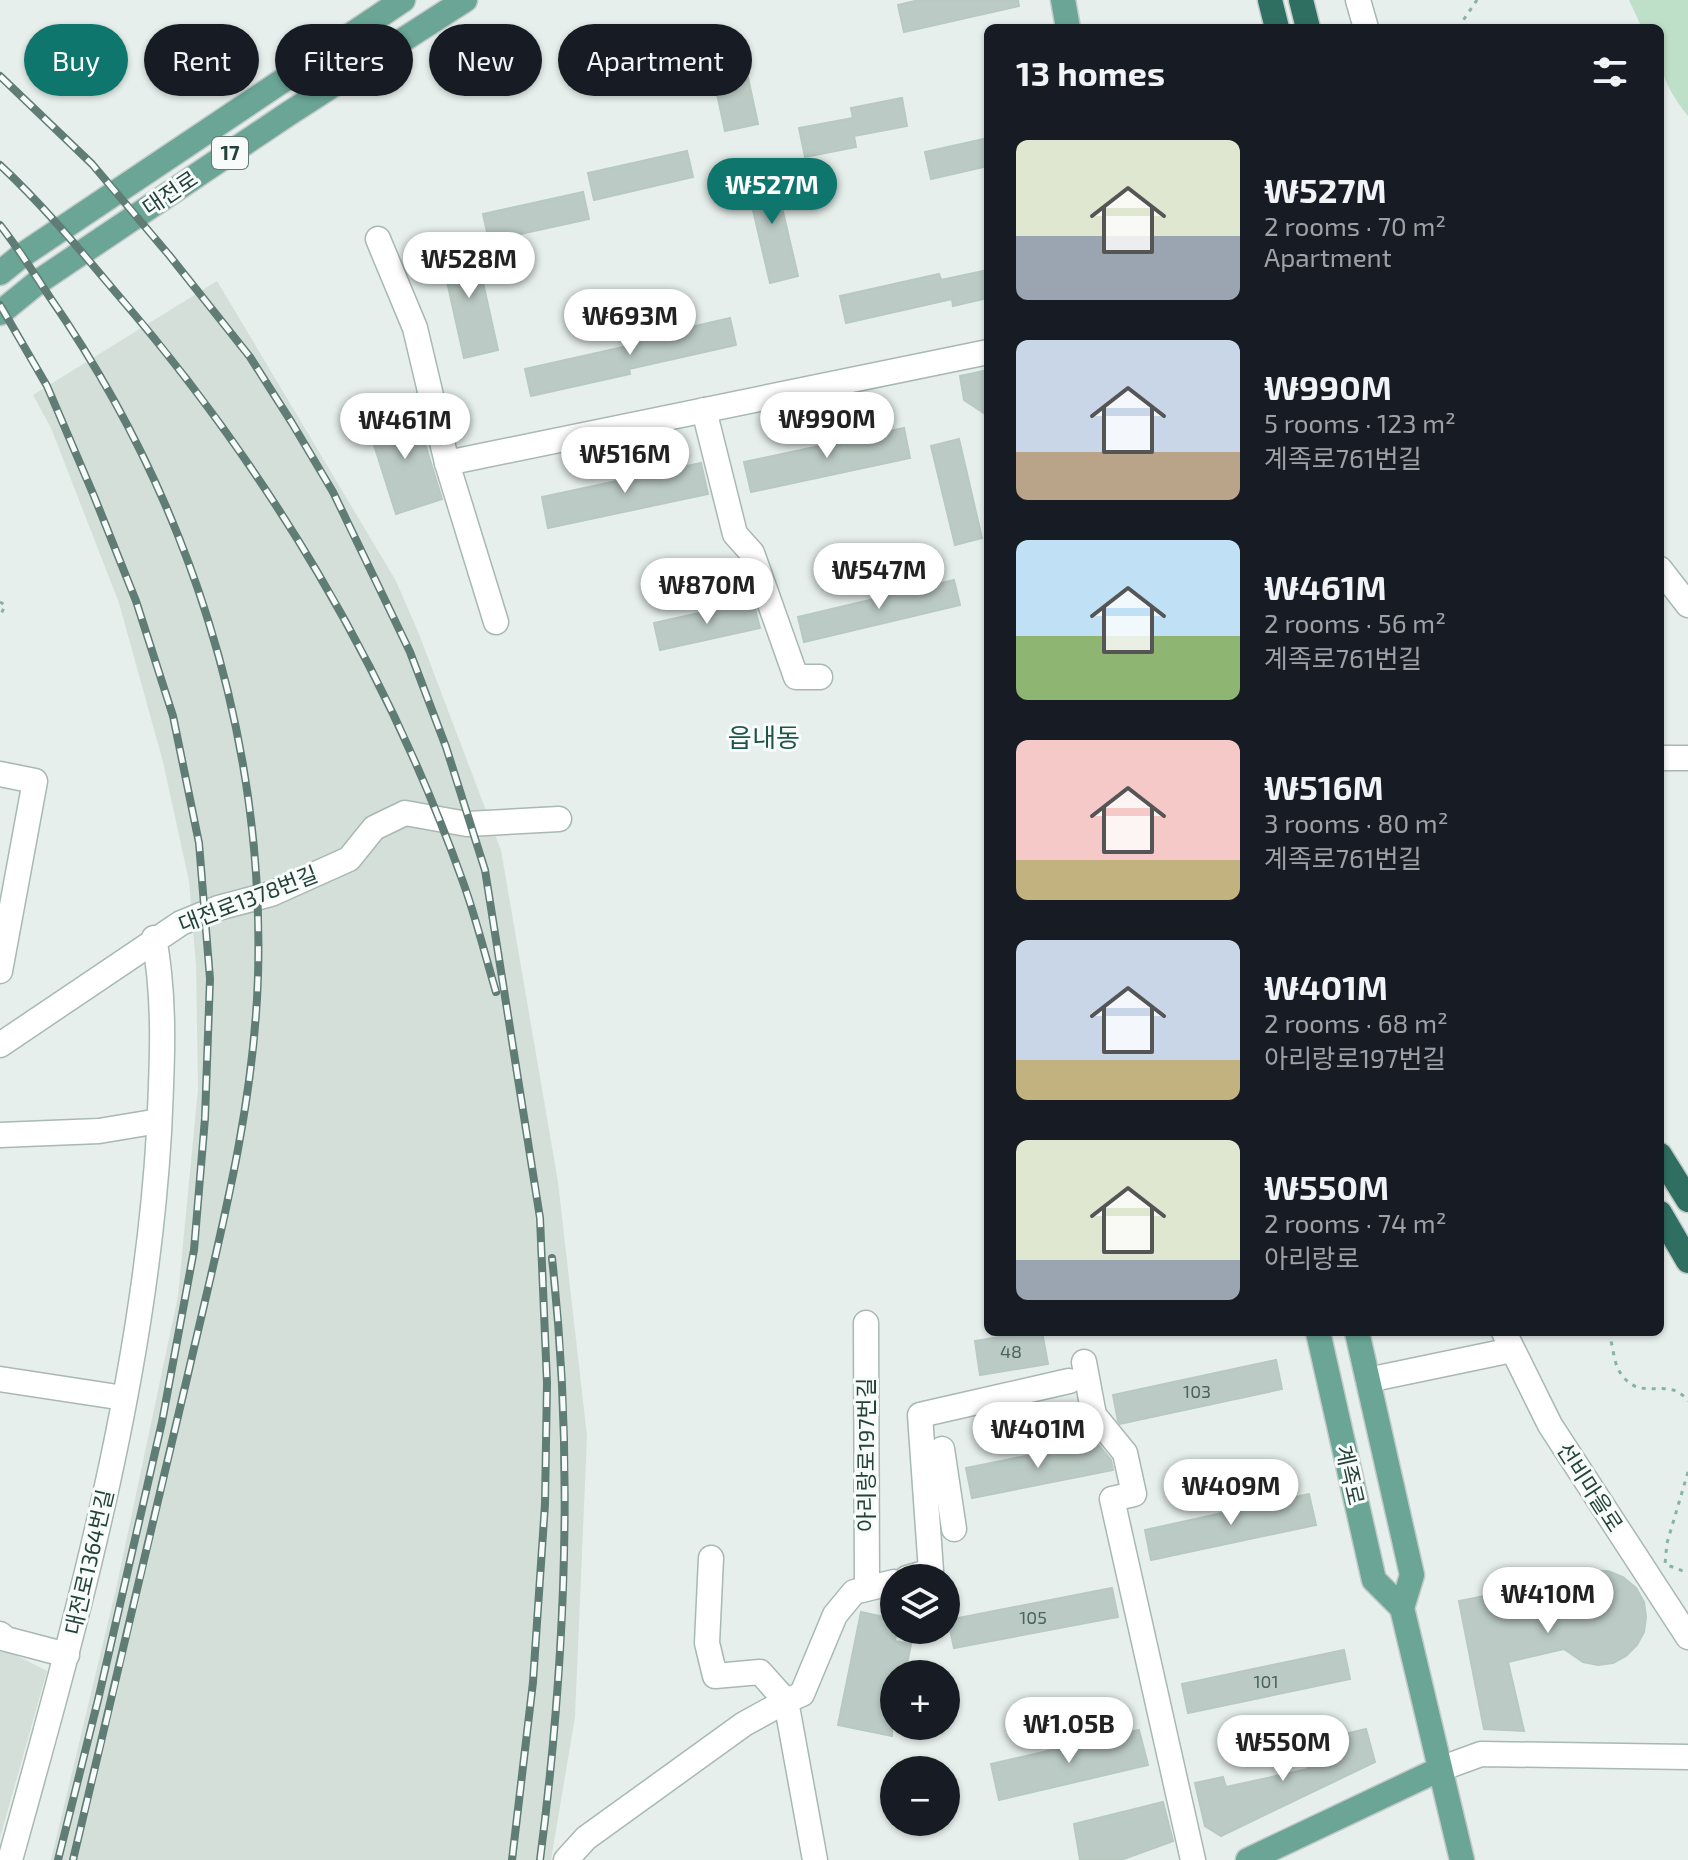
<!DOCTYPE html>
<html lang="en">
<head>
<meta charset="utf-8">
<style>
	:root { --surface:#171b24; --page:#242831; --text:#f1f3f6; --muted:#9ea1a6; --accent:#0f766e }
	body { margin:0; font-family:"Exo 2","Noto Sans KR",sans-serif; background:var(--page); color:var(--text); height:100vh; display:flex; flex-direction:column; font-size:30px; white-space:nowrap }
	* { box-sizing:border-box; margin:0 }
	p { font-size:26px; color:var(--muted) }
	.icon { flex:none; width:44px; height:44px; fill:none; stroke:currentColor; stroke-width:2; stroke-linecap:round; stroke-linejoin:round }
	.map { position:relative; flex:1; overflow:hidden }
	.drawer { position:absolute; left:984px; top:24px; width:680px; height:1312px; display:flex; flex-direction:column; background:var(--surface); border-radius:12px; box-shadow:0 2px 6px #0004 }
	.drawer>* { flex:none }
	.hud { position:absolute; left:24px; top:24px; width:760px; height:72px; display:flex; gap:16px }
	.fabs { position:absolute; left:880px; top:1564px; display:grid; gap:16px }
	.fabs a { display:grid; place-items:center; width:80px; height:80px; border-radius:50%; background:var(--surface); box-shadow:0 2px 6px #0004; font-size:40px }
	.price { position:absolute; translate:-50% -68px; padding:0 18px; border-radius:28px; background:#fff; color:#222; font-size:26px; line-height:52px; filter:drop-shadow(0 2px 4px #0008) }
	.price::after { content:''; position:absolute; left:50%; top:48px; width:24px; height:18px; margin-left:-12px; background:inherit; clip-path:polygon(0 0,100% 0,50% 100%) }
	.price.active { background:var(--accent); color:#fff }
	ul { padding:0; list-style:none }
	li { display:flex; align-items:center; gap:24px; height:200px; padding:0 32px }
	li span { display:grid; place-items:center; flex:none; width:224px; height:160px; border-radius:12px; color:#555 }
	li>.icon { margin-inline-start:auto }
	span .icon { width:96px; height:96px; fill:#fffc; stroke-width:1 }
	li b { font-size:34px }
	h2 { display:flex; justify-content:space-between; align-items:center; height:96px; padding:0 32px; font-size:34px }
	.pill { padding:0 28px; border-radius:36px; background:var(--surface); box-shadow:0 2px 6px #0004; font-size:28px; line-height:72px }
	.pill.active { background:var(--accent); color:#fff }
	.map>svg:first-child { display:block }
</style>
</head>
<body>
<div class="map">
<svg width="1688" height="1860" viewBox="0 0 1688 1860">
	<rect width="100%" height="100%" fill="#e6efeb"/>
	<g fill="#d4dfda">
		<path d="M 217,281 L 396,581 L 419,634 L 501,850 L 558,1182 L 587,1436 L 575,1717 L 551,1860 L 51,1860 L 116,1589 L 178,1296 L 198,1089 L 196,965 L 189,881 L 163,762 L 119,603 L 51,428 L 33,395 Z"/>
		<path d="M 0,1647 L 47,1671 L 0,1838 Z"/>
	</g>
	<path fill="#bfe0c8" d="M 1629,0 L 1688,0 L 1688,116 C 1661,81 1660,71 1660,28 L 1642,28 Z"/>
	<g fill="#bbcac4" stroke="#b8c9c2" stroke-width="2">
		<path d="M 919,0 L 1018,0 L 1019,6 L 904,32 L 898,5 Z"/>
		<path d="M 747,73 L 758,124 L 725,131 L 714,80 Z"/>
		<path d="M 902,98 L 907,126 L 854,136 L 856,147 L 805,157 L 799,128 L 853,118 L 851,108 Z"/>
		<path d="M 988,138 L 988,166 L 931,179 L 925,152 Z"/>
		<path d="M 687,151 L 693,177 L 594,200 L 588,173 Z"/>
		<path d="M 773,169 L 798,276 L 770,283 L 745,176 Z"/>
		<path d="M 583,192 L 589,219 L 489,241 L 483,214 Z"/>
		<path d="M 474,242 L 498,350 L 464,358 L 440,250 Z"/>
		<path d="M 988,270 L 988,298 L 953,306 L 952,299 L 846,323 L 840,296 L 939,274 L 941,280 Z"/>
		<path d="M 730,318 L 736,345 L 629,369 L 630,374 L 531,396 L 525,369 L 632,345 L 631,341 Z"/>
		<path d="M 988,370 L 988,416 L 964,400 L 960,376 Z"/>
		<path d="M 414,408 L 442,499 L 396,514 L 367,423 Z"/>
		<path d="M 904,428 L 910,458 L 751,492 L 744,462 Z"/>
		<path d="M 959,439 L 982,538 L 955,545 L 931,446 Z"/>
		<path d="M 701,463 L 708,494 L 548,528 L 542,497 Z"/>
		<path d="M 954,580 L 960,605 L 804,642 L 798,617 Z"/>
		<path d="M 753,601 L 760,628 L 660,650 L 654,623 Z"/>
		<path d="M 1029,1332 L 1042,1332 L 1048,1364 L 980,1375 L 975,1341 Z"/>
		<path d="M 1276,1360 L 1282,1389 L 1120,1424 L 1118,1421 L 1113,1395 Z"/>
		<path d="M 1096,1442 L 1111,1460 L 1113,1470 L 972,1498 L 966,1468 Z"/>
		<path d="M 1309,1494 L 1316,1525 L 1151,1560 L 1145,1530 Z"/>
		<path d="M 1591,1571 L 1608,1571 L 1623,1577 L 1636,1588 L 1644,1602 L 1646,1617 L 1644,1632 L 1637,1645 L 1626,1656 L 1613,1663 L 1598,1665 L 1583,1662 L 1564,1649 L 1508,1662 L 1524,1731 L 1484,1729 L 1459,1601 L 1516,1590 L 1520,1606 L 1554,1600 L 1563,1586 L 1576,1576 Z"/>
		<path d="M 1112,1588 L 1118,1617 L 954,1648 L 948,1620 Z"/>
		<path d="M 861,1612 L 894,1619 L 894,1630 L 897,1630 L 895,1641 L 911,1644 L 905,1674 L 894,1674 L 892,1736 L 838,1725 Z"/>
		<path d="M 1344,1650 L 1350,1679 L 1188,1713 L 1182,1684 Z"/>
		<path d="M 1366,1729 L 1375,1762 L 1221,1836 L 1205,1826 L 1195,1783 L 1223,1777 L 1226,1787 L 1308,1769 L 1302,1744 Z"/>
		<path d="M 1139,1730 L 1148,1765 L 999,1800 L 991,1764 Z"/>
		<path d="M 1163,1802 L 1173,1841 L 1121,1860 L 1080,1860 L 1074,1824 Z"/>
	</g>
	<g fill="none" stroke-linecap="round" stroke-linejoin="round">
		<defs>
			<g id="minor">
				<path d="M 1358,0 L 1366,28"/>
				<path d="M 378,239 L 415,328 L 447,463 L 496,622"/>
				<path d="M 704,410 L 735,534 L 752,553 L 796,677 L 820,677"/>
				<path d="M 447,463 L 988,352"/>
				<path d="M 1660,569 L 1688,605"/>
				<path d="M 1660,758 L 1688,758"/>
				<path d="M 0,774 L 35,781 L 0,971"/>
				<path d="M 0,1045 L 181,923 L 218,908 L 271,894 L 349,859 L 374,828 L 405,813 L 467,824 L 559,819"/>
				<path d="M 0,1135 L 99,1131 L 159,1121"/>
				<path d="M 866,1323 L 867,1588"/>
				<path d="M 1504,1332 L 1550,1425 L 1688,1637"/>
				<path d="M 1084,1362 L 1094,1415 L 1125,1453 L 1134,1494 L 1112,1499 L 1193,1860"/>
				<path d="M 0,1379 L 124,1398"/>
				<path d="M 1368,1380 L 1512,1350"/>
				<path d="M 942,1449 L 954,1529"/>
				<path d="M 907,1578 L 931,1571 L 920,1415 L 1069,1381"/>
				<path d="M 0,1634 L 6,1639 L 67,1655"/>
				<path d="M 1440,1769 L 1481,1754 L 1688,1757"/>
				<path d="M 10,1860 C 76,1623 145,1378 159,1132 C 162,1068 166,1001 154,938"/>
				<path d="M 566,1860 L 586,1838 L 744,1724 L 786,1701 L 760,1672 L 715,1676 L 707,1643 L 711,1558"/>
				<path d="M 815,1860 L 786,1701 L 802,1694 L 835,1615 L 854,1592 L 894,1582"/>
			</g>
			<g id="major">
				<path d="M 1063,0 L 1068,28"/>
				<path d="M 0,273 L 21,256 L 403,0"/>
				<path d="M 0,313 L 38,282 L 288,114 L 465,0"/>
				<path d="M 1318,1332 L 1374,1580 L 1402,1608"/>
				<path d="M 1357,1332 L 1412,1575 L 1402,1608 L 1462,1860"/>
				<path d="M 1248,1860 L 1440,1769"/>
			</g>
			<g id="highway">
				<path d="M 1270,0 L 1277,28"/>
				<path d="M 1301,0 L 1308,28"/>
				<path d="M 1660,1155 L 1688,1200"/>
				<path d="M 1660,1213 L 1688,1261"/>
			</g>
		</defs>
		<use href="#minor" stroke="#a8b8b2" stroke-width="27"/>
		<use href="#major" stroke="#c2cac8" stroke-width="27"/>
		<use href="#highway" stroke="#c2cac8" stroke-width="27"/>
		<g stroke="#86b3a5" stroke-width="3" stroke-dasharray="4 6" stroke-linecap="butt">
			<path d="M 1458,28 L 1477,0"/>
			<path d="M 0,602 L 5,605 L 0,617"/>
			<path d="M 1608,1332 C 1613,1343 1613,1358 1618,1369 C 1639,1407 1667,1373 1688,1401"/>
			<path d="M 1688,1472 L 1667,1543 L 1665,1564 L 1688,1573"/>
		</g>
		<use href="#minor" stroke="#fff" stroke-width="24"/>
		<use href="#major" stroke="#6aa596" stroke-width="24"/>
		<use href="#highway" stroke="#2f6f62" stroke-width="24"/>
		<defs>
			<g id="rail">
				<path d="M 0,76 L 92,164 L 169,255 L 250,357 L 292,423 L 333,492 L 410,652 L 446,747 L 485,870 L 540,1218 L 547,1383 L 545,1504 L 533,1682 L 512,1860"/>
				<path d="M 0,165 C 43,205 80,250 118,295 C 267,468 386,666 463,882 C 476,918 485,955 496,992"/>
				<path d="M 0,225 C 18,248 33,272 49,296 C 187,495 265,733 258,976 C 254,1111 218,1243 188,1374 C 150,1536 112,1698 73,1860"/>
				<path d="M 0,305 L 47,386 L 94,496 L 136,601 L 173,716 L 199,843 L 210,979 L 205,1118 L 194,1250 L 162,1422 L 98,1700 L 58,1860"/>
				<path d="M 540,1860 C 566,1660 574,1458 552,1258"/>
			</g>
		</defs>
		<use href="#rail" stroke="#5f7d75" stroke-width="8"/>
		<use href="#rail" stroke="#f7fbf9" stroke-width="5" stroke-dasharray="15" stroke-linecap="butt"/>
	</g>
	<g text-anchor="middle" stroke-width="6" stroke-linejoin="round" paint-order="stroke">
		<g font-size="18" fill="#4a645c">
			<text x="1011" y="1358">48</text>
			<text x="1197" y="1398">103</text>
			<text x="1033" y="1624">105</text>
			<text x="1266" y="1688">101</text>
		</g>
		<rect fill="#f7fbf9" stroke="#637a73" stroke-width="2" x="212" y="137" width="36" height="32" rx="6"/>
		<g font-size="20" font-weight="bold" fill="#24423a">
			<text x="230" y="160">17</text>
		</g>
		<g font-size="22" fill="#24423a" stroke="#f7fbf9">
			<text transform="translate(170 193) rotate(-34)" y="8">대전로</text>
			<text transform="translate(248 899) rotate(-21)" y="8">대전로1378번길</text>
			<text transform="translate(866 1455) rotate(-90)" y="8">아리랑로197번길</text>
			<text transform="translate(1350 1475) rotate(77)" y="8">계족로</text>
			<text transform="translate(1590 1487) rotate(57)" y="8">선비마을로</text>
			<text transform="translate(89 1562) rotate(-77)" y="8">대전로1364번길</text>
		</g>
		<g font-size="26" fill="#1f5548" stroke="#f7fbf9">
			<text x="764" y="747">읍내동</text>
		</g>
	</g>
</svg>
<div class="fabs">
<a><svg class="icon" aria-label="layers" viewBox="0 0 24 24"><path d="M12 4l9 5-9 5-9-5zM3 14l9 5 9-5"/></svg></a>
<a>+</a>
<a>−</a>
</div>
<b class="price active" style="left:772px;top:226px">₩527M</b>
<b class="price" style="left:469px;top:300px">₩528M</b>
<b class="price" style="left:630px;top:357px">₩693M</b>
<b class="price" style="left:827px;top:460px">₩990M</b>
<b class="price" style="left:405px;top:461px">₩461M</b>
<b class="price" style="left:625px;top:495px">₩516M</b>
<b class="price" style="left:879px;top:611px">₩547M</b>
<b class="price" style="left:707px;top:626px">₩870M</b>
<b class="price" style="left:1038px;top:1470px">₩401M</b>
<b class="price" style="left:1231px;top:1527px">₩409M</b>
<b class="price" style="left:1548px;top:1635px">₩410M</b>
<b class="price" style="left:1069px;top:1765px">₩1.05B</b>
<b class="price" style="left:1283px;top:1783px">₩550M</b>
<div class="hud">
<a class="pill active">Buy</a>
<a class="pill">Rent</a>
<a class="pill">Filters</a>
<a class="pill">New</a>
<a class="pill">Apartment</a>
</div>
<section class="drawer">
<h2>13 homes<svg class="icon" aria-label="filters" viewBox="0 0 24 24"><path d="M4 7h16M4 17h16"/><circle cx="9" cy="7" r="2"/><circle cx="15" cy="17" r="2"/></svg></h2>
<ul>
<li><span style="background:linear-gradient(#dfe7d0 60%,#9aa5b1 0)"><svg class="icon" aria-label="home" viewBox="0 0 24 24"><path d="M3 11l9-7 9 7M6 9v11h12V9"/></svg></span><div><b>₩527M</b><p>2 rooms · 70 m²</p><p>Apartment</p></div></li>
<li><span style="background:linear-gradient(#c9d6e8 70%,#b9a48a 0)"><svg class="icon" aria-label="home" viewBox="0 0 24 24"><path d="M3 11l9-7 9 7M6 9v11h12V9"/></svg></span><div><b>₩990M</b><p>5 rooms · 123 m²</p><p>계족로761번길</p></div></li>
<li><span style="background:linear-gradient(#bfe0f5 60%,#8fb573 0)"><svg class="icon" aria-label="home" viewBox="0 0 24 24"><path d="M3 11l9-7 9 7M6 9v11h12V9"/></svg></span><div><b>₩461M</b><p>2 rooms · 56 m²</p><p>계족로761번길</p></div></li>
<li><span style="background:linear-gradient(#f6c9c9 75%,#c2b280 0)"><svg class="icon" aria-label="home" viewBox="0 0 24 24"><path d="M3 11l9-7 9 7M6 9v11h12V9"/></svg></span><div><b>₩516M</b><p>3 rooms · 80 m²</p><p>계족로761번길</p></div></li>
<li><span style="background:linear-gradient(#c9d6e8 75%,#c2b280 0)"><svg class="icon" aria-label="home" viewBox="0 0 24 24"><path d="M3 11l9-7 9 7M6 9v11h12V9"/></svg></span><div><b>₩401M</b><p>2 rooms · 68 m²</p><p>아리랑로197번길</p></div></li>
<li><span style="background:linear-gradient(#dfe7d0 75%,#9aa5b1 0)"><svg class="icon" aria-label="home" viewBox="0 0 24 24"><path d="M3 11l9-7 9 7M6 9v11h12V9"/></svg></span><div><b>₩550M</b><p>2 rooms · 74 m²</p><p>아리랑로</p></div></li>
</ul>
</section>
</div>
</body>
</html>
